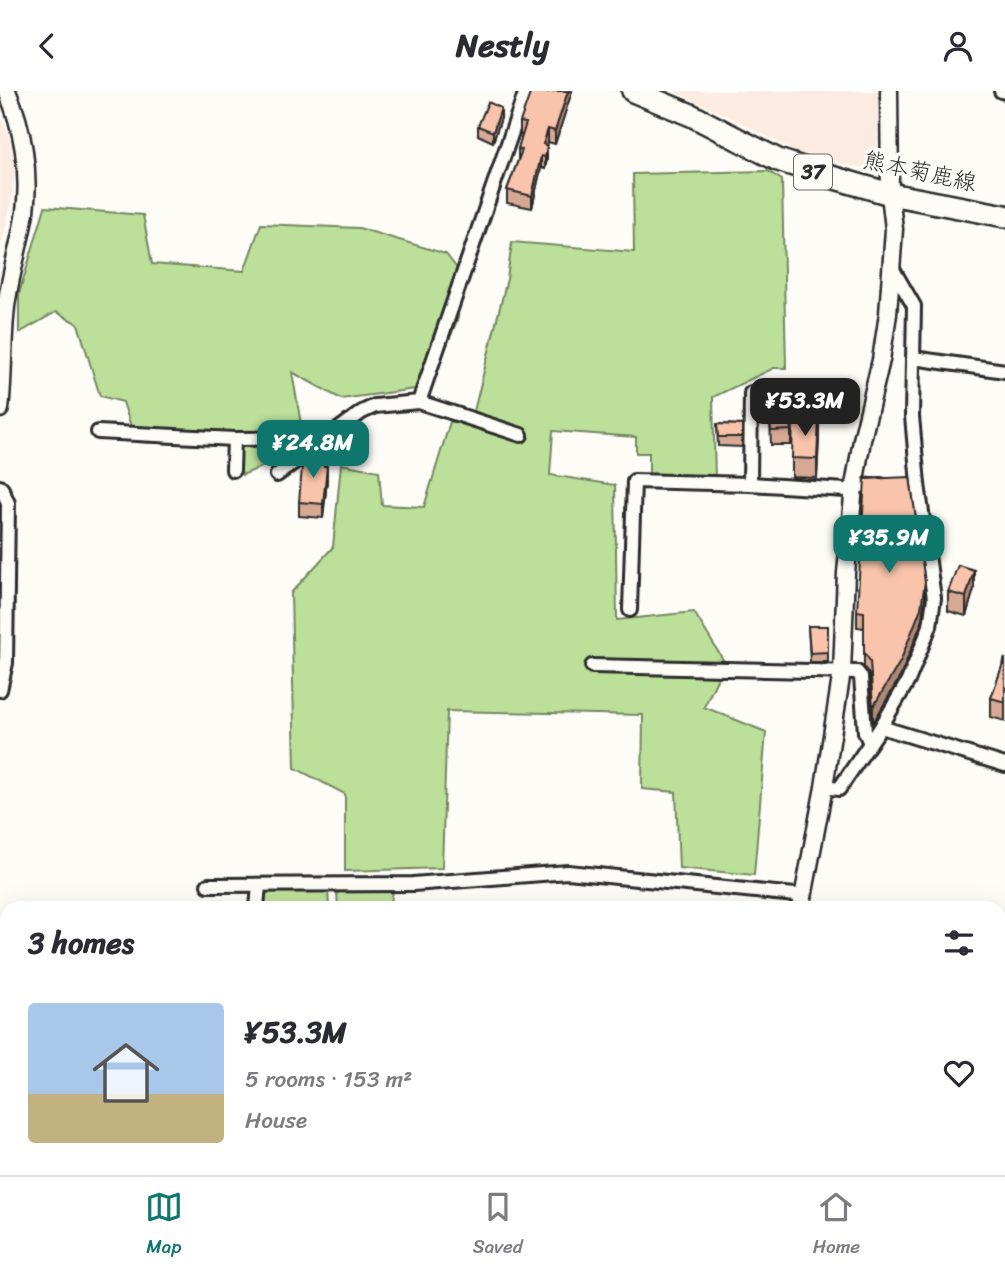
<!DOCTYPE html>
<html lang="en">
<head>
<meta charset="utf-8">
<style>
	:root { --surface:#fff; --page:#f7f7f7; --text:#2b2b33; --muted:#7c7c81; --line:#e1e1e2; --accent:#0f766e }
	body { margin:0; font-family:Sriracha,"Klee One",sans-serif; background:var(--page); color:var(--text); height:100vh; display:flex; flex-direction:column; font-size:26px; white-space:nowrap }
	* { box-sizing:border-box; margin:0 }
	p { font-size:23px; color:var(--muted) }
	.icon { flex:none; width:38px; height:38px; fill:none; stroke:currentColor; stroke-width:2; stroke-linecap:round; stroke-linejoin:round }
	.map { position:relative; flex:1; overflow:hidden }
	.sheet { position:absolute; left:0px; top:810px; width:1006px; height:275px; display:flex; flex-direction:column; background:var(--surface); border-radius:21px 21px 0 0; box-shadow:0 7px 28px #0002 }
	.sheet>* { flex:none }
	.price { position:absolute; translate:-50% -60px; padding:0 16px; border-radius:14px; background:var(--accent); color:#fff; font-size:23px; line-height:46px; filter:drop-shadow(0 2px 4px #0008) }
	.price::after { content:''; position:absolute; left:50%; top:42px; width:21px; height:16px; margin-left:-10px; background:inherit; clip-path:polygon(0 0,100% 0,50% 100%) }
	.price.current { background:#222; color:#fff }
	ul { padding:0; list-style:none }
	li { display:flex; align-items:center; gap:21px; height:175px; padding:0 28px }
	li span { display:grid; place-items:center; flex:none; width:196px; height:140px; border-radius:7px; color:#555 }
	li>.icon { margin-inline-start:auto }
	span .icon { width:84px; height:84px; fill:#fffc; stroke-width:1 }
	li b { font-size:30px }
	h2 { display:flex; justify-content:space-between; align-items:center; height:84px; padding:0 28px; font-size:30px }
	header { display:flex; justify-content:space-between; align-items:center; height:91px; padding:0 28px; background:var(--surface); font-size:32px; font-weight:700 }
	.tabs { display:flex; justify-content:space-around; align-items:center; height:98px; border-top:2px solid var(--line); background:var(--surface); font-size:19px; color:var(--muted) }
	.tabs a { display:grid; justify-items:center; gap:4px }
	.tabs .current { color:var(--accent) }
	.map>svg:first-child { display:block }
</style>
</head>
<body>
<header><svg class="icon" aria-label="back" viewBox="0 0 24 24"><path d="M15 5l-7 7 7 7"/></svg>Nestly<svg class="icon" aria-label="person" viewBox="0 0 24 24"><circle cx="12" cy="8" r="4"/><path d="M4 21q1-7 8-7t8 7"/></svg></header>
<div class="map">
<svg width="1005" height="1084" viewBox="0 0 1005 1084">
	<rect width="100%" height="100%" fill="#fdfcf7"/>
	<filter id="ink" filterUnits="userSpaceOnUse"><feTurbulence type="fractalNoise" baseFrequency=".0143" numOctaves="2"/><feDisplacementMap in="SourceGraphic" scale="14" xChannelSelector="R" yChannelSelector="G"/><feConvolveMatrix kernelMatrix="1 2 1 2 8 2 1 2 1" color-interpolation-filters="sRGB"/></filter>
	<g filter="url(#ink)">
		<g fill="#fcebe0">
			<path d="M 673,0 L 878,0 L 878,54 L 873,69 L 863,77 L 802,64 L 728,25 Z"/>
			<path d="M 0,23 L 9,46 L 15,81 L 10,119 L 0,157 Z"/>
		</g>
		<g fill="#bce09a" stroke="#748662" stroke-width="2">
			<path d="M 768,80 L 782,89 L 786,277 L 774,277 L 713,306 L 715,388 L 649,385 L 649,362 L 636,362 L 636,346 L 553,340 L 550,384 L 615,394 L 617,529 L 694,521 L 725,572 L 704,616 L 766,641 L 754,784 L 679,777 L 676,701 L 642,698 L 643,624 L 447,620 L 442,777 L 345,780 L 345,703 L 295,677 L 291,502 L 333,456 L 341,373 L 379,380 L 382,414 L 424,416 L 450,331 L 472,328 L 507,188 L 512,151 L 634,161 L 633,83 Z"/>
			<path d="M 45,116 L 143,124 L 152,173 L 244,180 L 261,133 L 359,137 L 446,163 L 459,180 L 458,227 L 430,296 L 341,308 L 292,281 L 301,333 L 277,370 L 242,384 L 234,349 L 219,341 L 181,353 L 136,351 L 123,311 L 100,305 L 78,233 L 56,221 L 19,242 L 19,203 Z"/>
			<path d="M 328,797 L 329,817 L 265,817 L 265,801 Z"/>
			<path d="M 393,800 L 390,817 L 338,817 L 337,801 Z"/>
		</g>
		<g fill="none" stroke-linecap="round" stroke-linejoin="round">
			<defs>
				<g id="minor">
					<path d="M 1001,0 L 1005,1"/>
					<path d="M 913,267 L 1005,280"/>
					<path d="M 419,311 L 521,344"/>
					<path d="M 98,341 L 234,348 L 326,347"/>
					<path d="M 233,379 L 234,348"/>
					<path d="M 277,384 L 362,321 L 375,315 L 419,311 L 526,0"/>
					<path d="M 750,393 L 751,302"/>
					<path d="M 0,396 L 2,398 L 8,412 L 6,572 L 0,599"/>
					<path d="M 630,519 L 634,390 L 750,393 L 846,399 L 854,395 L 881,394"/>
					<path d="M 592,575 L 857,581 L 861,586 L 865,641 L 870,652"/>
					<path d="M 881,636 L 1005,674"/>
					<path d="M 824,696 L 839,698 L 881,636 L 908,590 L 930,535 L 934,507 L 918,393 L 912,325 L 914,215 L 891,175"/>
					<path d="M 208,794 L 413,793 L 568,781 L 805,805"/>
					<path d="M 257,817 L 259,794"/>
					<path d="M 264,1078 L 265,1084"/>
					<path d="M 785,1084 L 786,1078"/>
				</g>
				<g id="tertiary">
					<path d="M 0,318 C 4,284 2,250 6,216 C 10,184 20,153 25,121 C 30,81 23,37 7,0"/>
					<path d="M 801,817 L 824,696 L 842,580 L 846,482 L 854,395 L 862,349 L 881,269 L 888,223 L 894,138 L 890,103 L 889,0"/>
					<path d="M 671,1084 L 675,1078"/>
				</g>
				<path id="primary" d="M 633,0 L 691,24 L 778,69 L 821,83 L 890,103 L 1005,125"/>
			</defs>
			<use href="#minor" stroke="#2b2b2b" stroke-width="18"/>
			<use href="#tertiary" stroke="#2b2b2b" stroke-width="21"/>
			<use href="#primary" stroke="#2b2b2b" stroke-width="26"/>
			<use href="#minor" stroke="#fdfcf7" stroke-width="12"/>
			<use href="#tertiary" stroke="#fdfcf7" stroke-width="16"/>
			<use href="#primary" stroke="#fdfcf7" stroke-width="21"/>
		</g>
		<g fill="#d7a994" stroke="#2b2b2b" stroke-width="2">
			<path d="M 548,0 L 572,0 L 555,53 L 548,51 L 547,55 L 547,68 L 545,78 L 541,77 L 532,117 L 507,112 L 507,99 L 518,69 L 518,58 L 522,44 L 520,44 L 520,31 Z"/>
			<path d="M 501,27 L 493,51 L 478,44 L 478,35 Z"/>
			<path d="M 769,304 L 791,339 L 791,354 L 771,354 Z"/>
			<path d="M 717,333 L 742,334 L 742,356 L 718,355 Z"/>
			<path d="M 819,346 L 817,387 L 792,386 L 792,367 Z"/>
			<path d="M 325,375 L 327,389 L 323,427 L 299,425 L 299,411 Z"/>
			<path d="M 974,498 L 966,525 L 948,520 L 948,501 Z"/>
			<path d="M 925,507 L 921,533 L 900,586 L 873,632 L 870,585 L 864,576 L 864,537 L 857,536 L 857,520 Z"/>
			<path d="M 808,535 L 828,535 L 828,571 L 810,571 Z"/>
			<path d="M 1005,567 L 1005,630 L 991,626 L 991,607 Z"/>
			<path d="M 719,1078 L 752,1078 L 753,1084 L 720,1084 Z"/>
			<rect x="880" y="1078" width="22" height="6"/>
		</g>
		<g fill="#af8978" stroke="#2b2b2b" stroke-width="2">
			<path d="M 568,0 L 572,0 L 555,53 L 555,40 Z"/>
			<path d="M 501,17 L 501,27 L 493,51 L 493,41 Z"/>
			<path d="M 548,38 L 548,51 L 543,66 L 543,53 Z"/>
			<path d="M 547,55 L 547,68 L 545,78 L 545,66 Z"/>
			<path d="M 541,65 L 541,77 L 532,117 L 532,105 Z"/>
			<path d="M 819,327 L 819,346 L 817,387 L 817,368 Z"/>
			<path d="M 327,375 L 327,389 L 323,427 L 323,413 Z"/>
			<path d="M 974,479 L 974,498 L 966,525 L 966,506 Z"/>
			<path d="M 925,491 L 925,507 L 921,533 L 900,586 L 873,632 L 873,616 Z"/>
		</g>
		<g fill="#fac4ac" stroke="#2b2b2b" stroke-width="2">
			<path d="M 531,0 L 544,0 L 548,1 L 548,0 L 568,0 L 555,40 L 548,38 L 543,53 L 547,55 L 545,66 L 541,65 L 532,105 L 507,99 L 522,59 L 518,58 L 526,32 L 520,31 Z"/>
			<path d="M 488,11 L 501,17 L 493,41 L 478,35 Z"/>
			<path d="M 769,304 L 789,306 L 791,339 L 771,340 Z"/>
			<path d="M 793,327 L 819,327 L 817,368 L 792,367 Z"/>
			<path d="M 717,333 L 742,334 L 742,346 L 718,346 Z"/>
			<path d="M 303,365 L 325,366 L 324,375 L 327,375 L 323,413 L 299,411 Z"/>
			<path d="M 910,386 L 925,491 L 921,517 L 900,571 L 873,616 L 870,570 L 864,561 L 864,521 L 857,520 L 865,388 Z"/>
			<path d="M 958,474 L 974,479 L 966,506 L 948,501 Z"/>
			<path d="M 808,535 L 828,535 L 828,561 L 810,562 Z"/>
			<path d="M 1005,567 L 1005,611 L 991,607 Z"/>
			<path d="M 730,1078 L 752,1078 L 753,1084 L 731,1084 Z"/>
			<path d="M 881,1078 L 902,1078 L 902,1081 L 881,1082 Z"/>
		</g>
	</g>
	<g text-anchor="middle" stroke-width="7" stroke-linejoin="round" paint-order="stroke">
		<rect fill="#fdfcf7" stroke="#6a6a68" stroke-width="2" x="794" y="63.5" width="38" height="35" rx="5"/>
		<g font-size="21" font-weight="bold" fill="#2b2b2b">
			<text x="813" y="88">37</text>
		</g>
		<g font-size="23" fill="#2b2b2b" stroke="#fdfcf7">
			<text transform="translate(920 80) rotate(12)" y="8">熊本菊鹿線</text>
		</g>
	</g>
</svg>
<b class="price current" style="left:805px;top:347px">¥53.3M</b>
<b class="price" style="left:313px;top:389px">¥24.8M</b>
<b class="price" style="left:889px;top:484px">¥35.9M</b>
<section class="sheet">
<h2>3 homes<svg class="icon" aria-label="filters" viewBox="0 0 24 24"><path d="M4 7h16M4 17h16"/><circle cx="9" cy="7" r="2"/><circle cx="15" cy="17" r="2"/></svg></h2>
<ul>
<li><span style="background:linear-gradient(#a9c7e8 65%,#c2b280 0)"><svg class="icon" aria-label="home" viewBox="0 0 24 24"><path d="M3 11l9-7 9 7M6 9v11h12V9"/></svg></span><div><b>¥53.3M</b><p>5 rooms · 153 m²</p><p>House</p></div><svg class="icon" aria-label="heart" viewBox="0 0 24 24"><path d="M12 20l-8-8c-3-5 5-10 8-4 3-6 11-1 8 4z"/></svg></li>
</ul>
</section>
</div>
<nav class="tabs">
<a class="current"><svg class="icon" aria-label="map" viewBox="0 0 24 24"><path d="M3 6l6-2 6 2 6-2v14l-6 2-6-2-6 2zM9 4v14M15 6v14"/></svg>Map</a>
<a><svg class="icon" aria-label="saved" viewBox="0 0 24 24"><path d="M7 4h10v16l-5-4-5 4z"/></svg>Saved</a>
<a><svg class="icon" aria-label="home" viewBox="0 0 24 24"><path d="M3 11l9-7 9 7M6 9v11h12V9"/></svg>Home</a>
</nav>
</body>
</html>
